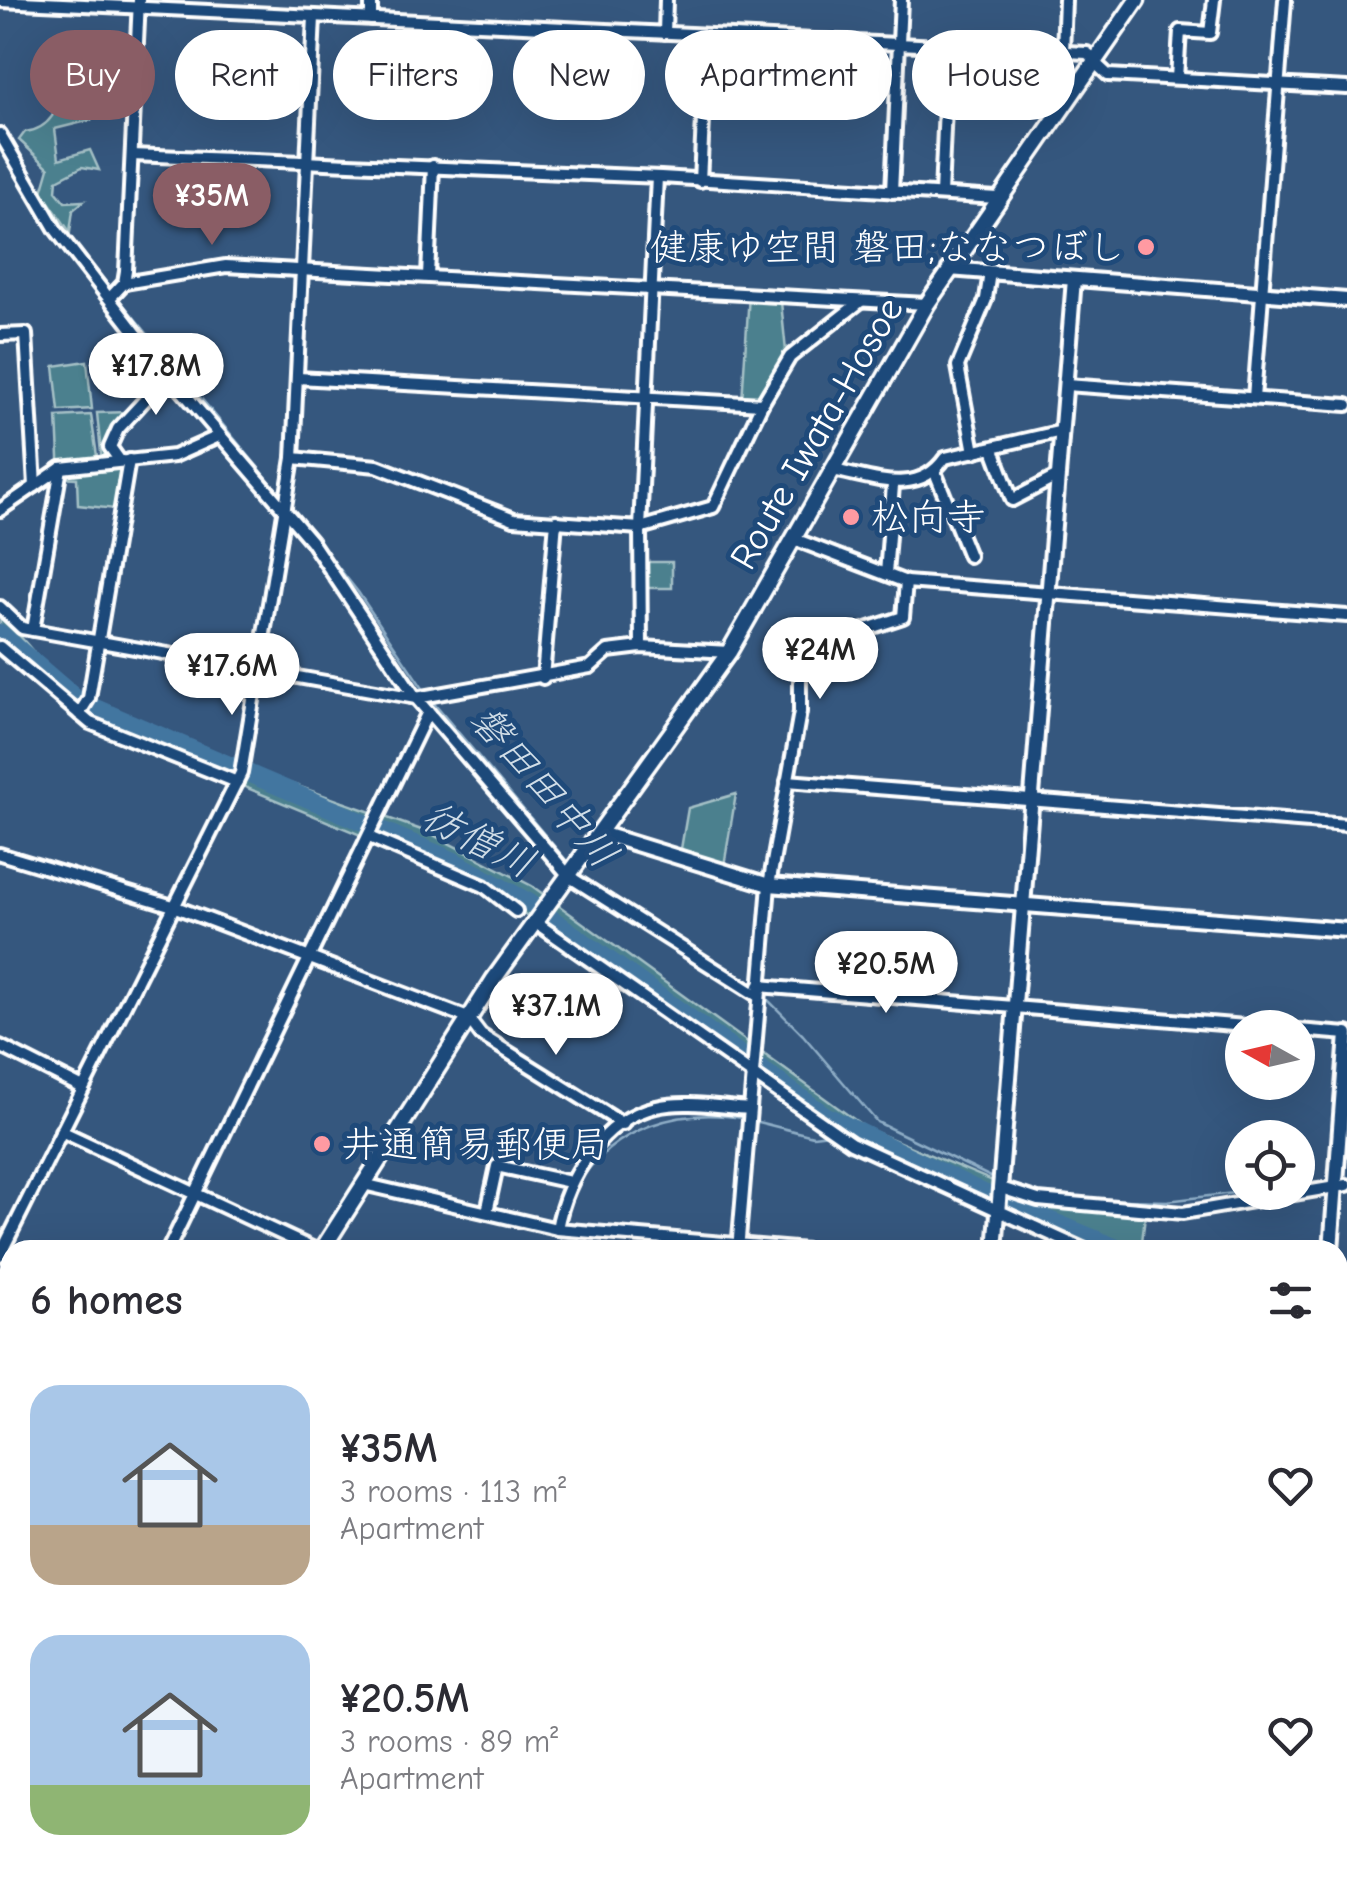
<!DOCTYPE html>
<html lang="en">
<head>
<meta charset="utf-8">
<style>
	:root { --surface:#fff; --page:#f2f2f3; --text:#2b2b33; --muted:#7c7c81; --accent:#8a5d65 }
	body { margin:0; font-family:"Comic Neue","Klee One",sans-serif; background:var(--page); color:var(--text); height:100vh; display:flex; flex-direction:column; font-size:38px; white-space:nowrap }
	* { box-sizing:border-box; margin:0 }
	p { font-size:32px; color:var(--muted) }
	.icon { flex:none; width:55px; height:55px; fill:none; stroke:currentColor; stroke-width:2; stroke-linecap:round; stroke-linejoin:round }
	.map { position:relative; flex:1; overflow:hidden }
	.panel { position:absolute; left:0px; top:1240px; width:1348px; height:642px; display:flex; flex-direction:column; background:var(--surface); border-radius:30px 30px 0 0; box-shadow:0 10px 40px #0002 }
	.panel>* { flex:none }
	.banner { position:absolute; left:30px; top:30px; width:1288px; height:90px; display:flex; gap:20px }
	.needle { width:65px; rotate:278deg }
	.controls { position:absolute; left:1225px; top:1010px; display:grid; gap:20px }
	.controls a { display:grid; place-items:center; width:90px; height:90px; border-radius:50%; background:var(--surface); box-shadow:0 10px 40px #0002; font-size:50px }
	.price { position:absolute; translate:-50% -85px; padding:0 22px; border-radius:35px; background:#fff; color:#222; font-size:32px; line-height:65px; filter:drop-shadow(0 2px 5px #0008) }
	.price::after { content:''; position:absolute; left:50%; top:60px; width:30px; height:22px; margin-left:-15px; background:inherit; clip-path:polygon(0 0,100% 0,50% 100%) }
	.price.on { background:var(--accent); color:#fff }
	ul { padding:0; list-style:none }
	li { display:flex; align-items:center; gap:30px; height:250px; padding:0 30px }
	li span { display:grid; place-items:center; flex:none; width:280px; height:200px; border-radius:30px; color:#555 }
	li>.icon { margin-inline-start:auto }
	span .icon { width:120px; height:120px; fill:#fffc; stroke-width:1 }
	li b { font-size:42px }
	h2 { display:flex; justify-content:space-between; align-items:center; height:120px; padding:0 30px; font-size:42px }
	.pill { padding:0 35px; border-radius:45px; background:var(--surface); box-shadow:0 10px 40px #0002; font-size:35px; line-height:90px }
	.pill.on { background:var(--accent); color:#fff }
	.map>svg:first-child { display:block }
</style>
</head>
<body>
<div class="map">
<svg width="1347" height="1882" viewBox="0 0 1347 1882">
	<rect width="100%" height="100%" fill="#35577e"/>
	<filter id="ink" filterUnits="userSpaceOnUse"><feTurbulence type="fractalNoise" baseFrequency=".01" numOctaves="2"/><feDisplacementMap in="SourceGraphic" scale="20" xChannelSelector="R" yChannelSelector="G"/><feConvolveMatrix kernelMatrix="1 2 1 2 8 2 1 2 1" color-interpolation-filters="sRGB"/></filter>
	<g filter="url(#ink)">
		<g fill="#4b808e" stroke="#a5c0c6" stroke-width="2.5">
			<path d="M 66,83 L 99,92 L 89,102 L 91,120 L 55,129 L 59,159 L 90,150 L 99,170 L 82,167 L 57,180 L 56,191 L 65,202 L 84,201 L 73,210 L 70,232 L 42,192 L 49,168 L 19,140 L 25,132 C 52,129 58,107 66,83 Z"/>
			<path d="M 749,294 L 781,302 L 787,361 L 762,404 L 742,402 Z"/>
			<path d="M 87,361 L 92,409 L 59,411 L 54,366 Z"/>
			<path d="M 127,412 L 110,447 L 124,461 L 115,509 L 78,505 L 77,478 L 60,477 L 57,417 L 91,415 L 98,463 L 102,463 L 97,413 Z"/>
			<rect x="647" y="562" width="25" height="26"/>
			<path d="M 0,613 L 63,686 L 165,739 L 427,832 L 532,886 L 866,1128 L 1038,1200 L 1145,1215 L 1142,1242 L 1156,1250 L 1100,1250 L 878,1158 L 484,886 L 90,723 L 0,647 Z"/>
			<path d="M 736,794 L 724,866 L 681,849 L 688,808 Z"/>
		</g>
		<g fill="none" stroke-linecap="round" stroke-linejoin="round">
			<g stroke="#8eadc6" stroke-width="2.5">
				<path d="M 73,244 L 113,292"/>
				<path d="M 118,298 L 282,496"/>
				<path d="M 290,506 L 358,592 L 426,693"/>
				<path d="M 1055,600 L 1347,622"/>
				<path d="M 431,700 L 571,866"/>
				<path d="M 692,948 L 753,987"/>
				<path d="M 763,995 L 803,1035 L 877,1122 L 995,1179"/>
				<path d="M 754,1121 L 813,1136 L 829,1134"/>
				<path d="M 836,1130 L 845,1124"/>
				<path d="M 1298,1185 L 1322,1182"/>
				<path d="M 576,1186 C 614,1127 679,1106 747,1119"/>
				<path d="M 1030,1192 L 1047,1196"/>
				<path d="M 1079,1199 L 1167,1201 L 1242,1192"/>
				<path d="M 559,1250 L 562,1232"/>
				<path d="M 1338,1601 L 1347,1600"/>
				<path d="M 0,1722 L 10,1726"/>
				<path d="M 912,1872 L 939,1879"/>
			</g>
			<g stroke="#4376a0" stroke-width="18">
				<path d="M 0,633 L 79,701 L 452,860 L 530,903 L 825,1115 L 984,1193 L 1122,1250"/>
				<path d="M 1338,1347 L 1347,1351"/>
			</g>
			<defs>
				<g id="minor">
					<path d="M 0,1 L 1087,53 L 1096,60"/>
					<path d="M 371,19 L 371,0"/>
					<path d="M 665,33 L 666,0"/>
					<path d="M 1063,52 L 1065,0"/>
					<path d="M 1094,62 L 1108,75 L 1347,88"/>
					<path d="M 1177,78 L 1180,31 L 1210,33 L 1214,0"/>
					<path d="M 0,134 L 56,230 L 165,371 L 311,541 L 416,698 L 570,877 L 758,996"/>
					<path d="M 132,155 L 661,177 L 997,198"/>
					<path d="M 700,181 L 707,36"/>
					<path d="M 892,192 L 901,0"/>
					<path d="M 941,194 L 945,107"/>
					<path d="M 428,276 L 433,166"/>
					<path d="M 124,283 L 226,266 L 927,304"/>
					<path d="M 110,298 L 124,283 L 126,271 L 139,0"/>
					<path d="M 0,335 L 26,334 L 35,486"/>
					<path d="M 298,378 L 762,404"/>
					<path d="M 1066,385 L 1347,405"/>
					<path d="M 1254,398 L 1285,0"/>
					<path d="M 993,449 L 1012,500 L 1058,476"/>
					<path d="M 974,452 L 958,366 L 986,299 L 990,272"/>
					<path d="M 293,458 L 377,466 L 514,519 L 640,528 L 713,507 L 762,404 L 790,357 L 861,301"/>
					<path d="M 120,461 L 110,447 L 118,429 L 168,375"/>
					<path d="M 832,470 C 872,477 917,498 945,458 L 1062,431"/>
					<path d="M 935,472 L 969,556"/>
					<path d="M 0,510 L 61,468 L 174,456 L 219,436"/>
					<path d="M 794,539 L 906,582 L 1347,616"/>
					<path d="M 886,574 L 893,485"/>
					<path d="M 0,607 L 22,628 L 33,630 L 416,698 L 590,667 L 608,651 L 641,647 L 729,652"/>
					<path d="M 33,630 L 61,468"/>
					<path d="M 0,647 L 90,723 L 237,782"/>
					<path d="M 641,647 L 640,528 L 657,177"/>
					<path d="M 543,678 L 556,521"/>
					<path d="M 79,714 L 89,698 L 129,460"/>
					<path d="M 787,781 L 1347,825"/>
					<path d="M 369,837 L 484,886 L 516,911"/>
					<path d="M 0,854 L 173,906 L 468,1018 L 481,1035 L 623,1124"/>
					<path d="M 535,922 L 851,1143 L 1085,1250"/>
					<path d="M 759,986 L 1270,1028"/>
					<path d="M 1298,1030 L 1347,1034"/>
					<path d="M 0,1046 L 83,1088"/>
					<path d="M 61,1131 L 316,1250"/>
					<path d="M 363,1184 L 557,1229 L 807,1250"/>
					<path d="M 1001,1188 L 1038,1200 L 1183,1213 L 1347,1185"/>
					<path d="M 487,1212 L 497,1166 L 570,1182"/>
					<path d="M 557,1229 C 566,1179 601,1120 656,1107 C 686,1100 719,1107 749,1109"/>
					<path d="M 168,1250 L 428,712"/>
					<path d="M 738,1250 L 769,885 L 800,712 L 800,651 L 903,617 L 906,582"/>
					<path d="M 0,1255 L 241,773 L 293,458 L 314,17"/>
					<path d="M 1338,1330 L 1347,1335"/>
					<path d="M 1338,1363 L 1347,1367"/>
					<path d="M 0,1405 L 6,1358"/>
					<path d="M 1338,1492 L 1347,1493"/>
					<path d="M 1338,1611 L 1347,1610"/>
					<path d="M 0,1764 L 10,1769"/>
					<path d="M 1189,1872 L 1284,1882"/>
					<path d="M 346,1882 L 347,1872"/>
					<path d="M 461,1882 L 461,1872"/>
					<path d="M 661,1882 L 665,1872"/>
					<path d="M 1088,1882 L 1089,1872"/>
				</g>
				<g id="tertiary">
					<path d="M 949,269 L 1347,300"/>
					<path d="M 600,833 L 769,885 L 1347,930"/>
					<path d="M 995,1250 L 1074,279"/>
					<path d="M 1331,1250 L 1347,1034"/>
					<path d="M 0,1355 L 10,1360"/>
					<path d="M 0,1591 L 10,1597"/>
					<path d="M 1338,1707 L 1347,1708"/>
					<path d="M 541,1872 L 585,1882"/>
					<path d="M 1285,1872 L 1284,1880 L 1309,1882"/>
					<path d="M 0,1882 L 10,1822"/>
					<path d="M 113,1882 L 113,1872"/>
					<path d="M 945,1882 L 945,1872"/>
				</g>
				<g id="secondary">
					<path d="M 322,1250 L 494,979 L 729,652 L 927,304 L 1137,0"/>
					<path d="M 0,1537 L 10,1531"/>
				</g>
			</defs>
			<use href="#minor" stroke="#fff" stroke-width="18"/>
			<use href="#tertiary" stroke="#fff" stroke-width="20"/>
			<use href="#secondary" stroke="#fff" stroke-width="21"/>
			<use href="#minor" stroke="#1f4a7a" stroke-width="10"/>
			<use href="#tertiary" stroke="#1f4a7a" stroke-width="12"/>
			<use href="#secondary" stroke="#1f4a7a" stroke-width="14"/>
		</g>
	</g>
	<g fill="#ff9aa2" stroke="#1f4a7a" stroke-width="4">
		<circle cx="1146" cy="247" r="10"/>
		<circle cx="851" cy="517" r="10"/>
		<circle cx="322" cy="1144" r="10"/>
	</g>
	<g text-anchor="middle" stroke-width="10" stroke-linejoin="round" paint-order="stroke">
		<g font-size="38" fill="#fff" stroke="#1f4a7a" text-anchor="start">
			<text x="1126" y="260" text-anchor="end">健康ゆ空間 磐田;ななつぼし</text>
			<text x="871" y="530">松向寺</text>
			<text x="342" y="1157">井通簡易郵便局</text>
		</g>
		<g font-size="38" fill="#fff" stroke="#1f4a7a">
			<text transform="translate(816 433) rotate(-60)" y="13">Route Iwata-Hosoe</text>
		</g>
		<g font-size="40" font-style="italic" fill="#d0dde7" stroke="#1f4a7a">
			<text transform="translate(545 786) rotate(49)" y="14">磐田田中川</text>
			<text transform="translate(479 839) rotate(27)" y="14">彷僧川</text>
		</g>
	</g>
</svg>
<div class="controls">
<a><svg class="needle" viewBox="-14 -14 28 28"><path d="M0-13l5 13h-10z" fill="#e53935"/><path d="M0 13l5-13h-10z" fill="#7c7c81"/></svg></a>
<a><svg class="icon" aria-label="locate" viewBox="0 0 24 24"><circle cx="12" cy="12" r="6"/><path d="M12 2v4M12 18v4M2 12h4M18 12h4"/></svg></a>
</div>
<b class="price on" style="left:212px;top:248px">¥35M</b>
<b class="price" style="left:156px;top:418px">¥17.8M</b>
<b class="price" style="left:820px;top:702px">¥24M</b>
<b class="price" style="left:232px;top:718px">¥17.6M</b>
<b class="price" style="left:886px;top:1016px">¥20.5M</b>
<b class="price" style="left:556px;top:1058px">¥37.1M</b>
<div class="banner">
<a class="pill on">Buy</a>
<a class="pill">Rent</a>
<a class="pill">Filters</a>
<a class="pill">New</a>
<a class="pill">Apartment</a>
<a class="pill">House</a>
</div>
<section class="panel">
<h2>6 homes<svg class="icon" aria-label="filters" viewBox="0 0 24 24"><path d="M4 7h16M4 17h16"/><circle cx="9" cy="7" r="2"/><circle cx="15" cy="17" r="2"/></svg></h2>
<ul>
<li><span style="background:linear-gradient(#a9c7e8 70%,#b9a48a 0)"><svg class="icon" aria-label="home" viewBox="0 0 24 24"><path d="M3 11l9-7 9 7M6 9v11h12V9"/></svg></span><div><b>¥35M</b><p>3 rooms · 113 m²</p><p>Apartment</p></div><svg class="icon" aria-label="heart" viewBox="0 0 24 24"><path d="M12 20l-8-8c-3-5 5-10 8-4 3-6 11-1 8 4z"/></svg></li>
<li><span style="background:linear-gradient(#a9c7e8 75%,#8fb573 0)"><svg class="icon" aria-label="home" viewBox="0 0 24 24"><path d="M3 11l9-7 9 7M6 9v11h12V9"/></svg></span><div><b>¥20.5M</b><p>3 rooms · 89 m²</p><p>Apartment</p></div><svg class="icon" aria-label="heart" viewBox="0 0 24 24"><path d="M12 20l-8-8c-3-5 5-10 8-4 3-6 11-1 8 4z"/></svg></li>
</ul>
</section>
</div>
</body>
</html>
